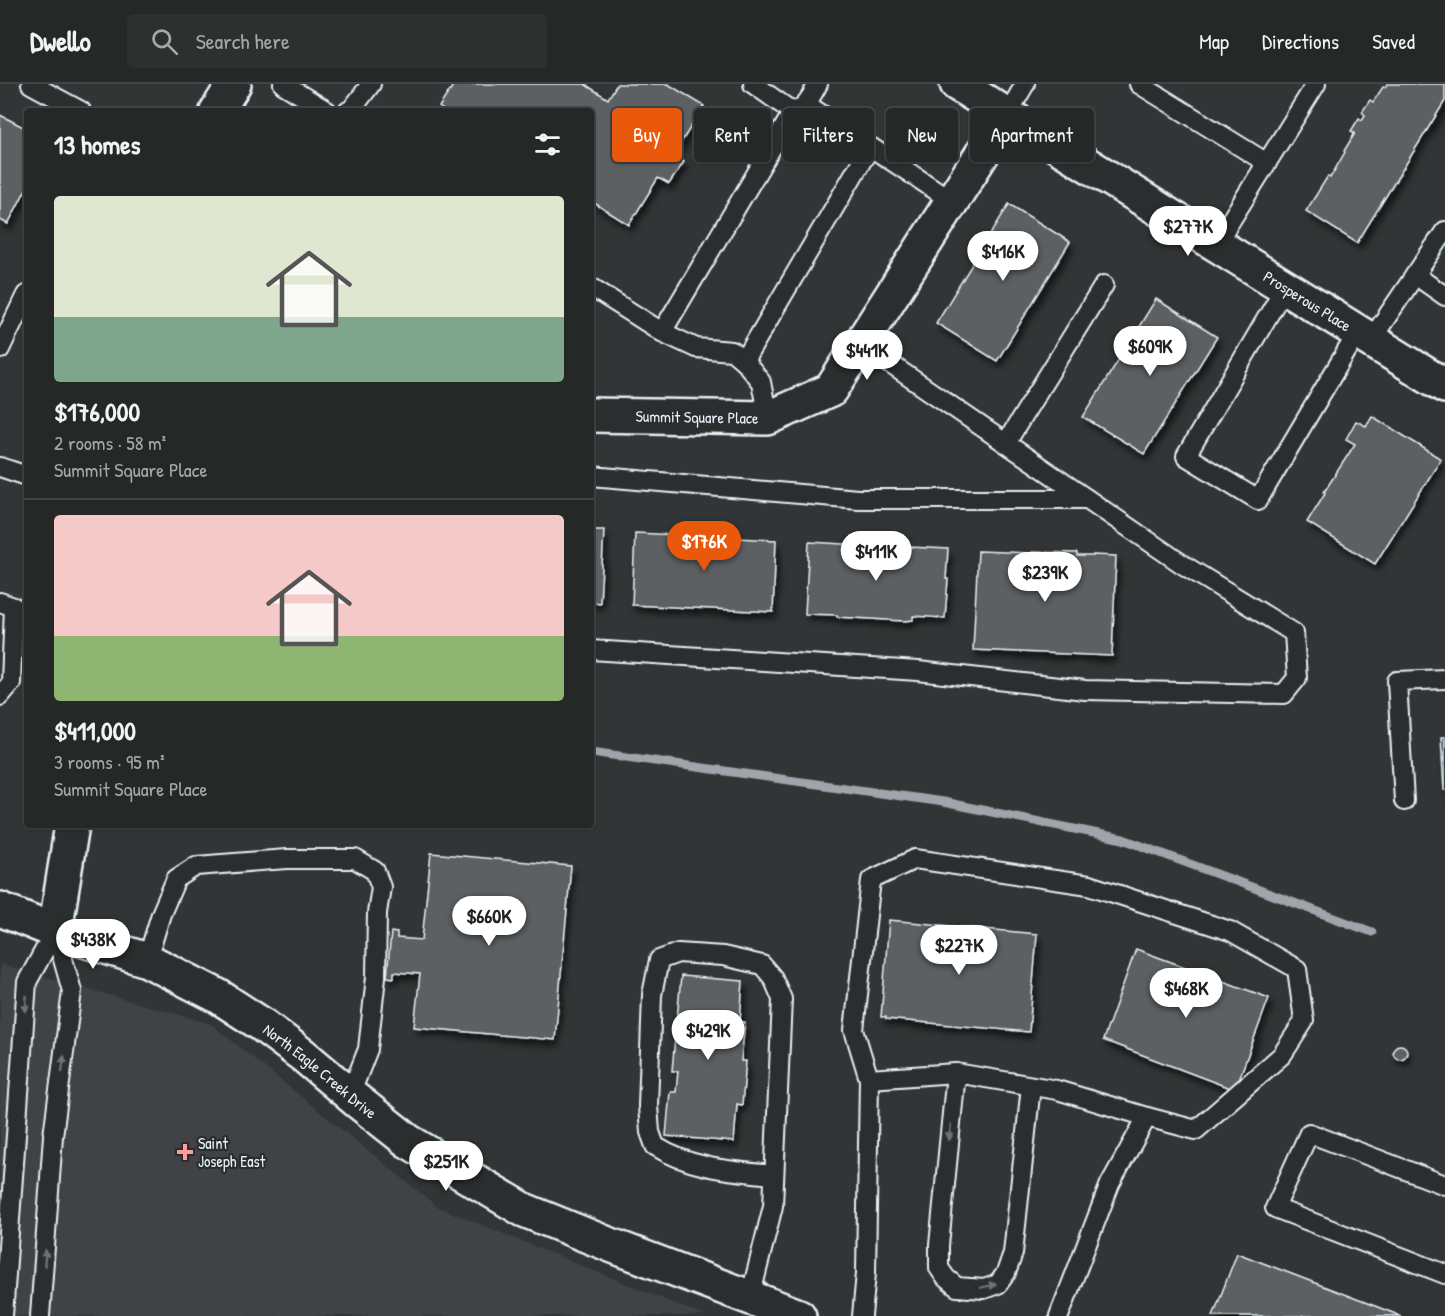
<!DOCTYPE html>
<html lang="en">
<head>
<meta charset="utf-8">
<style>
	:root { --surface:#262828; --page:#2e3030; --text:#f1f3f6; --muted:#a4a6a8; --line:#424445; --accent:#ea580c }
	body { margin:0; font-family:"Patrick Hand",sans-serif; background:var(--page); color:var(--text); height:100vh; display:flex; flex-direction:column; font-size:22px; white-space:nowrap }
	* { box-sizing:border-box; margin:0 }
	p { font-size:20px; color:var(--muted) }
	.icon { flex:none; width:33px; height:33px; fill:none; stroke:currentColor; stroke-width:2; stroke-linecap:round; stroke-linejoin:round }
	.map { position:relative; flex:1; overflow:hidden }
	.side { position:absolute; left:24px; top:24px; width:570px; height:720px; display:flex; flex-direction:column; background:var(--surface); border-radius:6px; box-shadow:0 2px 4px #0004,0 0 0 2px var(--line) }
	.side>* { flex:none }
	.top-card { position:absolute; left:612px; top:24px; width:570px; height:54px; display:flex; gap:12px }
	.price { position:absolute; translate:-50% -51px; padding:0 14px; border-radius:21px; background:#fff; color:#222; font-size:20px; line-height:39px; filter:drop-shadow(0 2px 3px #0008) }
	.price::after { content:''; position:absolute; left:50%; top:36px; width:18px; height:14px; margin-left:-9px; background:inherit; clip-path:polygon(0 0,100% 0,50% 100%) }
	.price.on { background:var(--accent); color:#fff }
	ul { padding:0; list-style:none }
	li { display:grid; align-content:center; gap:12px; height:318px; padding:0 30px }
	li+li { border-top:2px solid var(--line) }
	li span { display:grid; place-items:center; height:186px; border-radius:6px; color:#555 }
	li>.icon { margin-inline-start:auto }
	span .icon { width:108px; height:108px; fill:#fffc; stroke-width:1 }
	li b { font-size:26px }
	h2 { display:flex; justify-content:space-between; align-items:center; height:72px; padding:0 30px; font-size:26px }
	.chip { padding:0 21px; border-radius:6px; background:var(--surface); box-shadow:0 2px 4px #0004,0 0 0 2px var(--line); font-size:21px; line-height:54px }
	.chip.on { background:var(--accent); color:#fff }
	header { display:flex; align-items:center; gap:36px; box-sizing:border-box; height:84px; padding:0 30px; background:var(--surface); border-bottom:2px solid var(--line) }
	header strong { font-size:28px }
	nav { display:flex; gap:33px; margin-inline-start:auto; font-size:21px }
	.search { width:420px; height:54px; background:var(--page); display:flex; align-items:center; gap:15px; box-sizing:border-box; padding:0 21px; border-radius:6px; color:var(--muted); font-size:22px }
	.map>svg:first-child { display:block }
</style>
</head>
<body>
<header>
<strong>Dwello</strong>
<div class="search"><svg class="icon" aria-label="search" viewBox="0 0 24 24"><circle cx="10" cy="10" r="6"/><path d="M15 15l6 6"/></svg>Search here</div>
<nav><a>Map</a><a>Directions</a><a>Saved</a></nav>
</header>
<div class="map">
<svg width="1445" height="1232" viewBox="0 0 1445 1232">
	<defs>
		<filter id="shadow"><feDropShadow dx="3.5" dy="6" stdDeviation="3" flood-color="#0009"/></filter>
	</defs>
	<rect width="100%" height="100%" fill="#323536"/>
	<filter id="ink" filterUnits="userSpaceOnUse"><feTurbulence type="fractalNoise" baseFrequency=".0167" numOctaves="2"/><feDisplacementMap in="SourceGraphic" scale="12" xChannelSelector="R" yChannelSelector="G"/><feConvolveMatrix kernelMatrix="1 2 1 2 8 2 1 2 1" color-interpolation-filters="sRGB"/></filter>
	<g filter="url(#ink)">
		<path fill="#3f4244" d="M 0,880 L 211,940 L 438,1123 L 705,1232 L 0,1232 Z"/>
		<g fill="none" stroke-linecap="round" stroke-linejoin="round">
			<path stroke="#9fa5aa" stroke-width="9" d="M 591,668 L 943,718 L 1123,755 L 1372,848"/>
		</g>
		<g fill="#5c6063" stroke="#e8f1f8" stroke-width="1.5" filter="url(#shadow)">
			<path d="M 454,0 L 587,0 L 586,1 L 608,15 L 617,0 L 668,0 L 704,22 L 673,71 L 684,78 L 669,100 L 658,94 L 629,141 L 591,117 L 591,27 L 445,27 L 439,23 Z"/>
			<path d="M 1387,0 L 1445,0 L 1445,17 L 1357,159 L 1306,127 L 1328,92 L 1330,94 L 1345,68 L 1344,67 L 1355,49 L 1351,47 L 1359,34 L 1362,36 L 1365,31 L 1362,28 L 1370,16 L 1373,18 L 1383,3 L 1385,3 Z"/>
			<path d="M 0,31 L 27,45 L 27,103 L 8,140 L 0,136 Z"/>
			<path d="M 1009,120 L 1070,158 L 997,277 L 936,239 Z"/>
			<path d="M 1156,215 L 1217,253 L 1144,370 L 1083,333 Z"/>
			<path d="M 1372,332 L 1441,375 L 1375,480 L 1307,438 L 1325,409 L 1324,408 L 1355,360 L 1346,355 L 1356,337 L 1366,342 Z"/>
			<path d="M 591,446 L 604,446 L 600,519 L 591,518 Z"/>
			<path d="M 635,449 L 776,456 L 773,528 L 632,521 Z"/>
			<path d="M 809,458 L 879,462 L 879,463 L 890,464 L 890,462 L 948,465 L 946,495 L 948,495 L 945,534 L 913,532 L 913,536 L 904,537 L 837,533 L 837,531 L 805,530 Z"/>
			<path d="M 978,467 L 1032,469 L 1032,468 L 1077,469 L 1077,472 L 1093,472 L 1093,471 L 1116,472 L 1112,572 L 973,566 Z"/>
			<path d="M 1441,653 L 1445,653 L 1445,706 L 1444,706 Z"/>
			<path d="M 431,769 L 571,782 L 555,956 L 414,943 L 420,890 L 394,888 L 394,894 L 387,893 L 391,848 L 397,849 L 397,854 L 422,856 Z"/>
			<path d="M 889,836 L 1037,850 L 1029,948 L 886,935 L 886,933 L 881,933 Z"/>
			<path d="M 1136,865 L 1269,914 L 1235,1006 L 1103,956 Z"/>
			<path d="M 681,892 L 743,897 L 740,938 L 745,938 L 741,977 L 746,977 L 742,1021 L 737,1020 L 734,1058 L 666,1052 L 670,1008 L 676,1008 L 678,987 L 672,987 L 675,953 L 681,953 L 682,937 L 677,936 Z"/>
			<circle cx="1400" cy="968" r="7"/>
			<path d="M 1237,1169 L 1401,1232 L 1213,1232 Z"/>
		</g>
		<g fill="none" stroke-linecap="round" stroke-linejoin="round">
			<defs>
				<g id="lane">
					<path d="M 31,0 L 81,27"/>
					<path d="M 283,0 L 327,27"/>
					<path d="M 753,0 L 793,28 C 806,24 812,11 818,0"/>
					<path d="M 1139,0 L 1267,79"/>
					<path d="M 806,20 L 952,117"/>
					<path d="M 348,27 L 352,25 L 371,0"/>
					<path d="M 1007,31 L 1025,0"/>
					<path d="M 1216,160 L 1316,0"/>
					<path d="M 1415,191 L 1445,212"/>
					<path d="M 591,203 L 662,248 L 696,264 L 732,267 L 744,277 L 761,298 L 768,334"/>
					<path d="M 1285,203 L 1186,372 L 1258,416 L 1358,248"/>
					<path d="M 662,248 L 793,28"/>
					<path d="M 1371,256 L 1445,147"/>
					<path d="M 0,265 L 26,211"/>
					<path d="M 744,277 L 870,63"/>
					<path d="M 1006,359 L 1104,201"/>
					<path d="M 0,383 L 27,392"/>
					<path d="M 591,392 L 858,415 L 1087,415"/>
					<path d="M 0,518 L 14,523 L 11,599 L 0,612"/>
					<path d="M 591,566 L 918,587 L 1085,606 L 1284,610 L 1297,594 L 1294,549 L 1182,480 L 861,260"/>
					<path d="M 1404,717 L 1397,597 L 1445,595"/>
					<path d="M 147,876 L 161,830 L 176,795 L 196,782 L 287,775 L 355,775 L 375,787 L 381,803 L 377,829 L 376,893 L 368,965 L 350,1011"/>
					<path d="M 956,989 L 939,1161 L 939,1184 L 946,1194 L 957,1203 L 984,1205 L 998,1200 L 1006,1189 L 1013,1169 L 1031,1002"/>
					<path d="M 869,995 L 956,989 L 1057,1006 L 1147,1033"/>
					<path d="M 1445,1101 L 1309,1049 L 1275,1124 L 1445,1190"/>
					<path d="M 750,1214 L 773,1122 L 782,915 L 773,894 L 762,881 L 723,872 L 678,869 L 659,876 L 652,911 L 648,1022 L 650,1048 L 655,1062 C 691,1085 733,1087 774,1091"/>
					<path d="M 3,1232 L 27,898 L 55,847"/>
					<path d="M 40,1232 L 53,1052 L 72,907 L 55,847"/>
					<path d="M 862,1232 L 866,1189 L 869,995 L 854,946 L 871,796 L 915,775 L 1089,801 L 1230,847 L 1297,885 L 1304,937 L 1282,971 L 1196,1046 L 1147,1033 L 1110,1100 L 1059,1232"/>
				</g>
				<g id="street">
					<path id="s1" d="M 957,0 L 1445,302"/>
					<path d="M 217,27 L 234,0"/>
					<path id="s2" d="M 591,331 L 768,334 L 831,306 L 1007,31"/>
					<path d="M 55,847 L 72,741"/>
				</g>
				<g id="secondary">
					<path id="s3" d="M 0,825 L 55,847 L 147,876 L 218,912 L 261,940 L 304,972 L 356,1016 L 408,1057 L 524,1126 L 608,1160 L 799,1232"/>
				</g>
			</defs>
			<use href="#lane" stroke="#e8f1f8" stroke-width="22"/>
			<use href="#street" stroke="#e8f1f8" stroke-width="38"/>
			<use href="#secondary" stroke="#e8f1f8" stroke-width="38"/>
			<use href="#lane" stroke="#2a2d2e" stroke-width="18"/>
			<use href="#street" stroke="#2a2d2e" stroke-width="33"/>
			<use href="#secondary" stroke="#2a2d2e" stroke-width="33"/>
		</g>
		<defs><path id="oneway-solid" d="M-6-.8H1V-3.2L6.5 0L1 3.2V.8H-6Z" transform="scale(1.5)"/></defs>
		<g fill="#6c7275">
			<use href="#oneway-solid" transform="translate(26 920) rotate(94)"/>
			<use href="#oneway-solid" transform="translate(63 980) rotate(-83)"/>
			<use href="#oneway-solid" transform="translate(950 1048) rotate(96)"/>
			<use href="#oneway-solid" transform="translate(45 1174) rotate(-86)"/>
			<use href="#oneway-solid" transform="translate(988 1202) rotate(-13)"/>
		</g>
	</g>
	<path fill="#ff9aa2" stroke="#2a2d2e" stroke-width="2" d="M182 1059h6v6h6v6h-6v6h-6v-6h-6v-6h6z"/>
	<g text-anchor="middle" stroke-width="4.5" stroke-linejoin="round" paint-order="stroke">
		<g font-size="16" fill="#e8f1f8" stroke="#2a2d2e">
			<text dy="6" stroke="none"><textPath href="#s1" startOffset="412">Prosperous Place</textPath></text>
			<text dy="6" stroke="none"><textPath href="#s2" startOffset="106">Summit Square Place</textPath></text>
			<text dy="6" stroke="none"><textPath href="#s3" startOffset="362">North Eagle Creek Drive</textPath></text>
		</g>
		<g font-size="16" fill="#e8f1f8" stroke="#2a2d2e" text-anchor="start">
			<text x="198" y="1065">Saint<tspan x="198" dy="18">Joseph East</tspan></text>
		</g>
	</g>
</svg>
<b class="price" style="left:1188px;top:173px">$277K</b>
<b class="price" style="left:1003px;top:198px">$416K</b>
<b class="price" style="left:1150px;top:293px">$609K</b>
<b class="price" style="left:867px;top:297px">$441K</b>
<b class="price on" style="left:704px;top:488px">$176K</b>
<b class="price" style="left:876px;top:498px">$411K</b>
<b class="price" style="left:1045px;top:519px">$239K</b>
<b class="price" style="left:489px;top:863px">$660K</b>
<b class="price" style="left:93px;top:886px">$438K</b>
<b class="price" style="left:959px;top:892px">$227K</b>
<b class="price" style="left:1186px;top:935px">$468K</b>
<b class="price" style="left:708px;top:977px">$429K</b>
<b class="price" style="left:446px;top:1108px">$251K</b>
<div class="top-card">
<a class="chip on">Buy</a>
<a class="chip">Rent</a>
<a class="chip">Filters</a>
<a class="chip">New</a>
<a class="chip">Apartment</a>
</div>
<section class="side">
<h2>13 homes<svg class="icon" aria-label="filters" viewBox="0 0 24 24"><path d="M4 7h16M4 17h16"/><circle cx="9" cy="7" r="2"/><circle cx="15" cy="17" r="2"/></svg></h2>
<ul>
<li><span style="background:linear-gradient(#dfe7d0 65%,#7fa58c 0)"><svg class="icon" aria-label="home" viewBox="0 0 24 24"><path d="M3 11l9-7 9 7M6 9v11h12V9"/></svg></span><div><b>$176,000</b><p>2 rooms · 58 m²</p><p>Summit Square Place</p></div></li>
<li><span style="background:linear-gradient(#f6c9c9 65%,#8fb573 0)"><svg class="icon" aria-label="home" viewBox="0 0 24 24"><path d="M3 11l9-7 9 7M6 9v11h12V9"/></svg></span><div><b>$411,000</b><p>3 rooms · 95 m²</p><p>Summit Square Place</p></div></li>
</ul>
</section>
</div>
</body>
</html>
